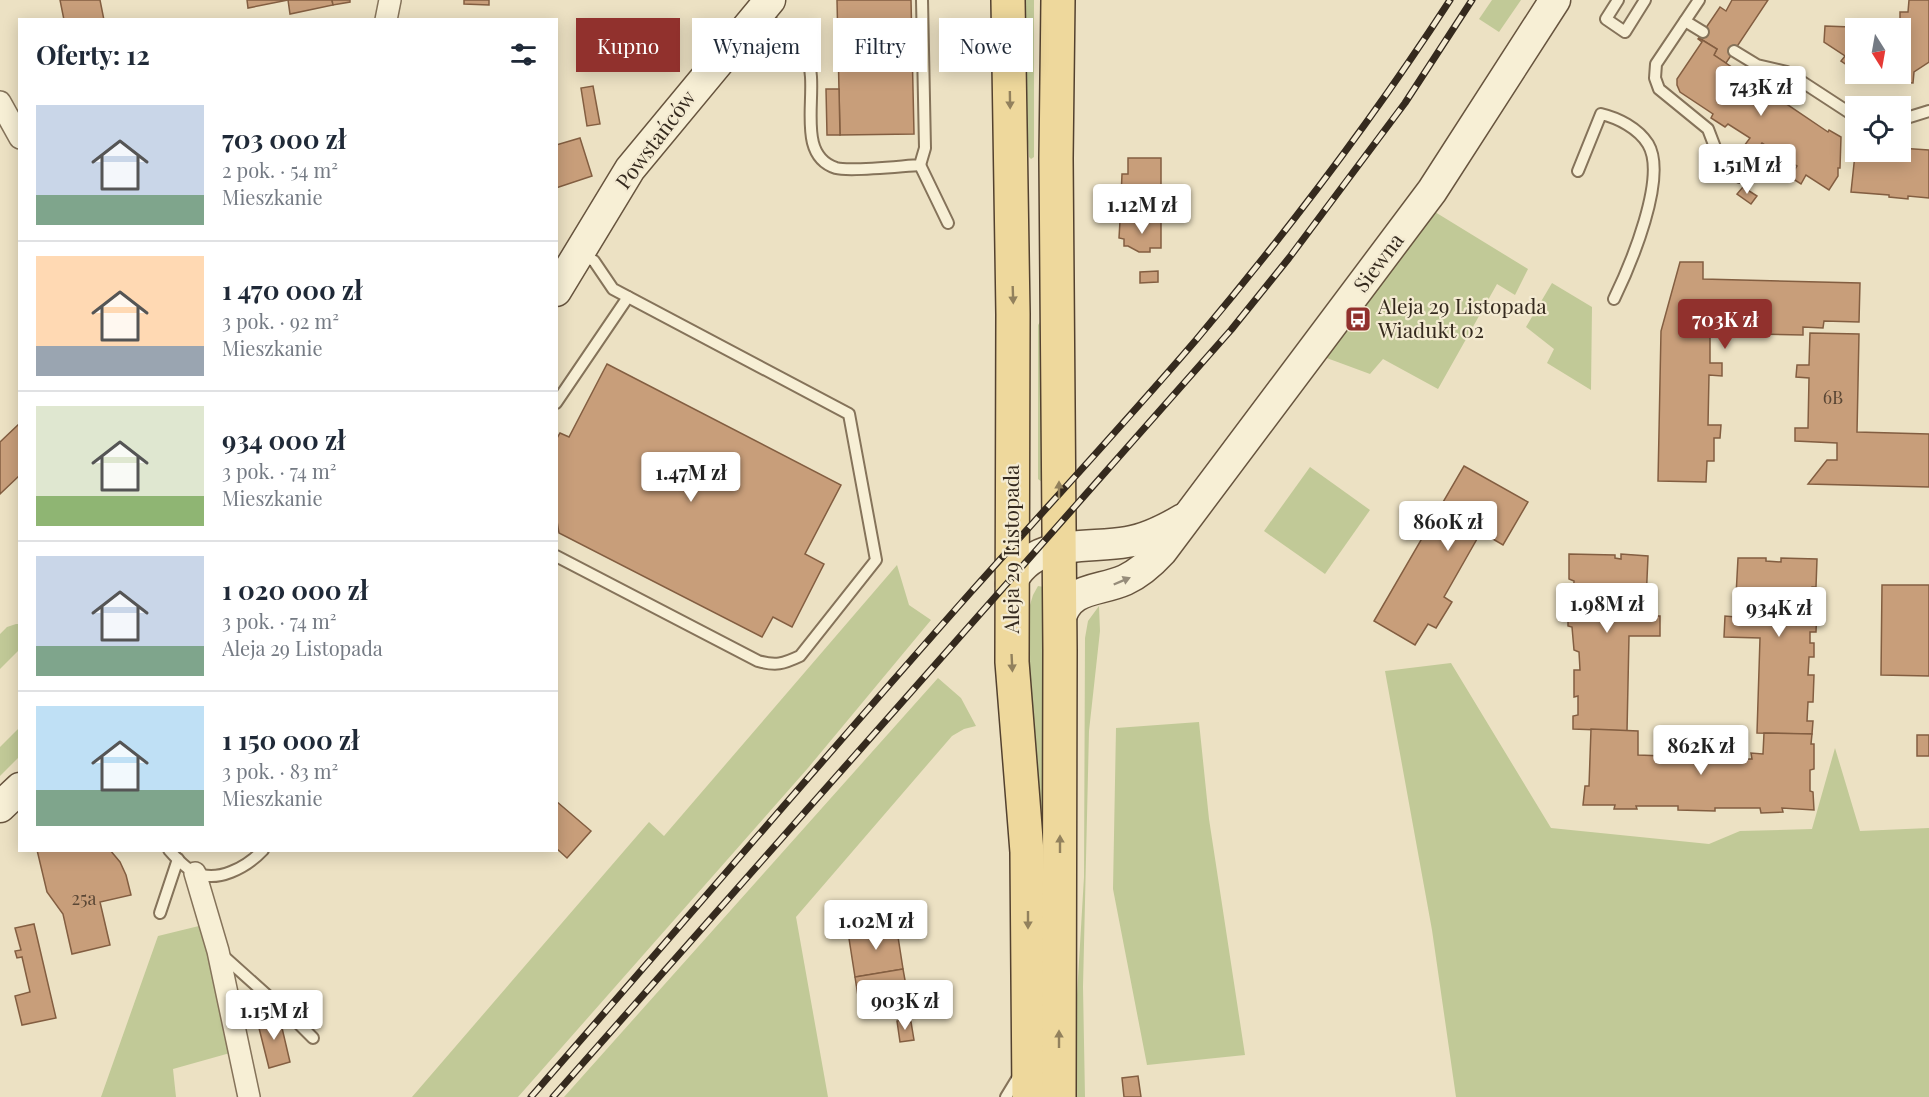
<!DOCTYPE html>
<html lang="pl">
<head>
<meta charset="utf-8">
<style>
	:root { --surface:#fff; --page:#f2f2f3; --text:#1f2937; --muted:#747a83; --line:#e0e1e3; --accent:#91312d }
	body { margin:0; font-family:"Playfair Display",serif; background:var(--page); color:var(--text); height:100vh; display:flex; flex-direction:column; font-size:22px; white-space:nowrap }
	* { box-sizing:border-box; margin:0 }
	p { font-size:20px; color:var(--muted) }
	.icon { flex:none; width:33px; height:33px; fill:none; stroke:currentColor; stroke-width:2; stroke-linecap:round; stroke-linejoin:round }
	.map { position:relative; flex:1; overflow:hidden }
	.details { position:absolute; left:18px; top:18px; width:540px; height:834px; display:flex; flex-direction:column; background:var(--surface); border-radius:0px; box-shadow:0 3px 15px #0003 }
	.details>* { flex:none }
	.guide { position:absolute; left:576px; top:18px; width:570px; height:54px; display:flex; gap:12px }
	.needle { width:39px; rotate:169deg }
	.fabs { position:absolute; left:1845px; top:18px; display:grid; gap:12px }
	.fabs a { display:grid; place-items:center; width:66px; height:66px; border-radius:0px; background:var(--surface); box-shadow:0 3px 15px #0003; font-size:30px }
	.price { position:absolute; translate:-50% -51px; padding:0 14px; border-radius:6px; background:#fff; color:#222; font-size:20px; line-height:39px; filter:drop-shadow(0 2px 3px #0008) }
	.price::after { content:''; position:absolute; left:50%; top:36px; width:18px; height:14px; margin-left:-9px; background:inherit; clip-path:polygon(0 0,100% 0,50% 100%) }
	.price.selected { background:var(--accent); color:#fff }
	ul { padding:0; list-style:none }
	li { display:flex; align-items:center; gap:18px; height:150px; padding:0 18px }
	li+li { border-top:2px solid var(--line) }
	li span { display:grid; place-items:center; flex:none; width:168px; height:120px; border-radius:0px; color:#555 }
	li>.icon { margin-inline-start:auto }
	span .icon { width:72px; height:72px; fill:#fffc; stroke-width:1 }
	li b { font-size:26px }
	h2 { display:flex; justify-content:space-between; align-items:center; height:72px; padding:0 18px; font-size:26px }
	.chip { padding:0 21px; border-radius:0px; background:var(--surface); box-shadow:0 3px 15px #0003; font-size:21px; line-height:54px }
	.chip.selected { background:var(--accent); color:#fff }
	.map>svg:first-child { display:block }
</style>
</head>
<body>
<div class="map">
<svg width="1929" height="1097" viewBox="0 0 1929 1097">
	<rect width="100%" height="100%" fill="#ece1c3"/>
	<g fill="#c1c997">
		<path d="M 1026,0 L 1034,0 L 1034,157 L 1031,159 L 1029,157 L 1025,97 Z"/>
		<path d="M 1492,0 L 1521,0 L 1499,32 L 1479,19 Z"/>
		<path d="M 1435,212 L 1528,269 L 1515,295 L 1497,284 L 1438,389 L 1383,359 L 1370,374 L 1324,357 Z"/>
		<path d="M 1552,283 L 1592,307 L 1591,390 L 1547,363 L 1554,349 L 1526,327 Z"/>
		<path d="M 1040,322 L 1042,325 L 1045,481 L 1042,482 L 1038,479 L 1038,325 Z"/>
		<path d="M 1310,467 L 1370,510 L 1325,574 L 1264,531 Z"/>
		<path d="M 897,565 L 909,605 L 931,620 L 808,768 L 518,1097 L 412,1097 L 649,822 L 664,836 Z"/>
		<path d="M 1038,586 L 1044,587 L 1043,832 L 1026,676 L 1027,615 L 1033,595 Z"/>
		<path d="M 1099,606 L 1100,631 L 1089,731 L 1083,987 L 1085,1097 L 1073,1097 L 1075,1029 L 1084,877 L 1085,638 L 1088,621 Z"/>
		<path d="M 16,624 L 19,624 L 19,652 L 18,651 L 0,669 L 0,634 L 7,627 Z"/>
		<path d="M 1451,663 L 1551,828 L 1709,844 L 1740,831 L 1812,829 L 1835,748 L 1860,831 L 1929,828 L 1929,1097 L 1456,1097 L 1432,930 L 1385,671 Z"/>
		<path d="M 938,678 L 961,698 L 976,726 L 964,729 L 952,736 L 796,917 L 828,1097 L 564,1097 Z"/>
		<path d="M 1199,722 L 1209,819 L 1245,1055 L 1147,1065 L 1113,889 L 1116,728 Z"/>
		<path d="M 19,728 L 19,757 L 0,776 L 0,747 Z"/>
		<path d="M 203,925 L 230,1053 L 173,1069 L 176,1097 L 101,1097 L 158,936 Z"/>
	</g>
	<g fill="#c89e7a" stroke="#835e41" stroke-width="1.5">
		<path d="M 60,0 L 100,0 L 104,20 L 64,20 Z"/>
		<path d="M 247,0 L 288,0 L 248,8 Z"/>
		<path d="M 288,0 L 332,0 L 333,5 L 290,14 Z"/>
		<path d="M 332,0 L 350,0 L 350,2 L 333,5 Z"/>
		<path d="M 464,0 L 489,0 L 489,5 L 464,4 Z"/>
		<path d="M 837,0 L 911,0 L 914,134 L 840,135 Z"/>
		<path d="M 1732,0 L 1768,0 L 1726,63 L 1714,55 L 1717,49 L 1699,38 L 1720,7 L 1726,11 Z"/>
		<path d="M 1909,0 L 1929,0 L 1929,62 L 1914,72 L 1913,83 L 1873,81 L 1872,74 L 1900,74 L 1900,12 L 1908,12 Z"/>
		<path d="M 1825,26 L 1851,27 L 1851,30 L 1856,31 L 1856,71 L 1841,61 L 1845,56 L 1824,42 Z"/>
		<path d="M 1699,38 L 1717,49 L 1714,55 L 1828,132 L 1829,130 L 1841,137 L 1840,168 L 1838,168 L 1838,176 L 1829,190 L 1806,175 L 1801,184 L 1790,177 L 1797,166 L 1780,155 L 1777,156 L 1779,154 L 1762,143 L 1755,153 L 1744,146 L 1750,138 L 1728,124 L 1725,127 L 1711,118 L 1713,114 L 1680,92 L 1677,85 L 1677,79 L 1702,42 L 1698,39 Z"/>
		<path d="M 589,48 L 593,69 L 585,70 L 581,49 Z"/>
		<path d="M 593,86 L 600,124 L 587,126 L 581,88 Z"/>
		<path d="M 826,89 L 839,89 L 840,135 L 827,135 Z"/>
		<path d="M 580,138 L 592,176 L 556,188 L 556,145 Z"/>
		<path d="M 1856,145 L 1856,152 L 1900,152 L 1900,148 L 1929,150 L 1929,198 L 1908,196 L 1908,199 L 1889,197 L 1889,195 L 1851,192 Z"/>
		<path d="M 1128,158 L 1161,158 L 1161,219 L 1143,219 L 1143,222 L 1120,221 L 1122,174 L 1128,174 Z"/>
		<path d="M 1715,166 L 1724,172 L 1718,180 L 1709,174 Z"/>
		<path d="M 1743,187 L 1757,196 L 1751,204 L 1737,194 Z"/>
		<path d="M 1143,219 L 1161,219 L 1161,248 L 1150,248 L 1150,252 L 1139,252 L 1128,246 L 1124,246 L 1124,239 L 1119,238 L 1120,221 L 1143,222 Z"/>
		<path d="M 1680,262 L 1703,262 L 1703,279 L 1860,283 L 1859,322 L 1824,321 L 1823,328 L 1803,327 L 1803,335 L 1710,333 L 1710,363 L 1722,363 L 1722,376 L 1709,375 L 1708,425 L 1721,425 L 1720,438 L 1714,438 L 1714,461 L 1707,461 L 1706,482 L 1658,481 L 1661,331 Z"/>
		<path d="M 1158,271 L 1158,282 L 1140,283 L 1140,272 Z"/>
		<path d="M 1810,333 L 1859,334 L 1857,432 L 1929,434 L 1929,487 L 1808,484 L 1827,460 L 1837,460 L 1837,443 L 1795,441 L 1795,428 L 1808,428 L 1809,378 L 1796,377 L 1797,365 L 1809,365 Z"/>
		<path d="M 607,364 L 841,485 L 805,554 L 824,564 L 792,627 L 773,617 L 762,637 L 559,533 L 556,515 L 556,440 L 560,433 L 569,437 Z"/>
		<path d="M 20,423 L 20,475 L 0,494 L 0,442 Z"/>
		<path d="M 1464,466 L 1528,502 L 1503,545 L 1481,532 L 1444,597 L 1452,602 L 1436,628 L 1428,624 L 1415,645 L 1374,621 Z"/>
		<path d="M 1569,554 L 1615,555 L 1615,558 L 1621,559 L 1621,554 L 1648,556 L 1646,602 L 1652,604 L 1652,616 L 1660,616 L 1660,636 L 1629,636 L 1627,731 L 1573,729 L 1573,716 L 1578,715 L 1578,696 L 1574,697 L 1574,670 L 1580,670 L 1579,652 L 1574,650 L 1572,627 L 1568,626 L 1568,601 L 1573,601 L 1574,581 L 1569,579 Z"/>
		<path d="M 1738,558 L 1766,558 L 1766,561 L 1781,562 L 1781,558 L 1817,559 L 1816,587 L 1812,587 L 1811,607 L 1817,608 L 1816,632 L 1810,632 L 1810,643 L 1814,643 L 1814,657 L 1809,657 L 1808,675 L 1814,675 L 1813,702 L 1808,702 L 1807,721 L 1813,721 L 1812,734 L 1757,733 L 1760,638 L 1724,637 L 1725,616 L 1736,617 L 1736,604 L 1741,604 L 1741,597 L 1736,596 Z"/>
		<path d="M 1882,585 L 1929,585 L 1929,676 L 1881,675 Z"/>
		<path d="M 1591,729 L 1638,731 L 1638,755 L 1691,757 L 1691,751 L 1716,751 L 1717,757 L 1721,757 L 1722,754 L 1734,754 L 1736,759 L 1752,759 L 1751,753 L 1763,754 L 1764,733 L 1812,734 L 1811,744 L 1814,744 L 1814,769 L 1810,770 L 1810,791 L 1813,792 L 1814,810 L 1782,808 L 1783,812 L 1761,813 L 1760,808 L 1715,808 L 1715,811 L 1678,810 L 1678,806 L 1636,806 L 1637,809 L 1614,809 L 1615,805 L 1583,805 L 1585,786 L 1589,786 Z"/>
		<rect x="1917" y="735" width="12" height="21"/>
		<path d="M 556,801 L 591,831 L 567,858 L 556,848 Z"/>
		<path d="M 37,850 L 110,850 L 120,862 L 126,875 L 131,895 L 100,902 L 110,945 L 72,954 L 63,914 L 47,892 Z"/>
		<path d="M 34,924 L 56,1018 L 22,1025 L 15,996 L 30,992 L 22,957 L 17,958 L 15,951 L 21,950 L 15,928 Z"/>
		<path d="M 896,924 L 903,969 L 855,977 L 848,932 Z"/>
		<path d="M 903,969 L 910,1008 L 861,1015 L 855,977 Z"/>
		<path d="M 279,1015 L 290,1062 L 269,1068 L 257,1020 Z"/>
		<path d="M 907,1019 L 907,1023 L 911,1022 L 914,1040 L 900,1042 L 897,1021 Z"/>
		<path d="M 1138,1076 L 1141,1097 L 1124,1097 L 1122,1078 Z"/>
	</g>
	<g fill="none" stroke-linecap="round" stroke-linejoin="round">
		<defs>
			<g id="lane">
				<path d="M 1618,0 L 1606,19 L 1625,32 L 1645,0"/>
				<path d="M 1699,0 L 1656,64 L 1655,78 L 1659,89 L 1708,129 L 1721,163 L 1740,177"/>
				<path d="M 762,15 C 776,26 798,38 806,55 C 822,87 792,154 836,168 C 850,172 902,166 920,165 L 925,148 L 922,0"/>
				<path d="M 1685,21 L 1703,32"/>
				<path d="M 1734,51 L 1757,65 L 1787,72 L 1856,117"/>
				<path d="M 1900,120 L 1929,111"/>
				<path d="M 920,165 L 948,223"/>
				<path d="M 1578,171 L 1601,114 C 1618,118 1638,128 1648,144 C 1668,177 1630,266 1614,299"/>
				<path d="M 556,403 L 628,297"/>
				<path d="M 556,556 L 758,661 C 776,666 783,664 800,656 L 876,560 L 849,414 L 613,289 L 594,261 L 581,254"/>
				<path d="M 169,850 C 176,858 185,868 194,872 C 217,884 247,867 263,850"/>
				<path d="M 160,913 L 178,859"/>
				<path d="M 220,953 L 298,1023 L 313,1038"/>
				<path d="M 1006,1097 L 1020,1074"/>
			</g>
			<g id="street">
				<path d="M 386,20 L 390,0"/>
				<path d="M 0,102 L 20,138"/>
				<path d="M 195,873 L 218,951 L 249,1097"/>
			</g>
			<g id="secondary">
				<path d="M 556,291 L 630,169 L 770,0"/>
				<path d="M 1011,584 C 1031,538 1086,549 1127,542 C 1147,539 1166,529 1183,519"/>
				<path d="M 1060,620 C 1069,586 1098,592 1125,580 C 1140,573 1151,563 1162,551 L 1432,191 L 1555,0"/>
				<path d="M 0,807 L 20,788"/>
			</g>
			<g id="primary">
				<path d="M 1008,0 L 1013,314 L 1012,662 L 1027,852 L 1029,1097"/>
				<path d="M 1058,0 L 1056,158 L 1060,650 L 1059,1097"/>
			</g>
		</defs>
		<use href="#lane" stroke="#85735a" stroke-width="14"/>
		<use href="#street" stroke="#85735a" stroke-width="24"/>
		<use href="#secondary" stroke="#67543e" stroke-width="33"/>
		<use href="#primary" stroke="#53412f" stroke-width="36"/>
		<use href="#lane" stroke="#f7efd5" stroke-width="10"/>
		<use href="#street" stroke="#f7efd5" stroke-width="21"/>
		<use href="#secondary" stroke="#f7efd5" stroke-width="30"/>
		<use href="#primary" stroke="#eed89c" stroke-width="33"/>
		<defs>
			<g id="rail">
				<path d="M 531,1097 C 678,929 823,759 971,592 C 1046,508 1123,425 1196,340 C 1287,232 1373,119 1450,0"/>
				<path d="M 553,1097 L 1231,330 L 1289,258 L 1405,103 L 1472,0"/>
			</g>
		</defs>
		<use href="#rail" stroke="#352a1e" stroke-width="7"/>
		<use href="#rail" stroke="#f4ebd2" stroke-width="4.5" stroke-dasharray="14" stroke-linecap="butt"/>
	</g>
	<defs><path id="oneway-solid" d="M-6-.8H1V-3.2L6.5 0L1 3.2V.8H-6Z" transform="scale(1.5)"/></defs>
	<g fill="#92815d">
		<use href="#oneway-solid" transform="translate(1010 100) rotate(89)"/>
		<use href="#oneway-solid" transform="translate(1013 295) rotate(88)"/>
		<use href="#oneway-solid" transform="translate(1059 490) rotate(-90)"/>
		<use href="#oneway-solid" transform="translate(1012 663) rotate(87)"/>
		<use href="#oneway-solid" transform="translate(1060 844) rotate(-90)"/>
		<use href="#oneway-solid" transform="translate(1028 920) rotate(90)"/>
		<use href="#oneway-solid" transform="translate(1059 1039) rotate(-90)"/>
	</g>
	<use fill="#968c7a" href="#oneway-solid" transform="translate(1122 581) rotate(-23)"/>
	<defs>
		<symbol id="bus-square" viewBox="-11 -11 22 22"><rect x="-9" y="-9" width="18" height="18" rx="4" fill="#91312d" stroke="#f4ebd2"/><path d="M-5-6H5V4H4V6H2V4H-2V6H-4V4H-5ZM-3.5-4V0h7V-4ZM-3.5 1.2v1.5H-2V1.2ZM2 1.2v1.5H3.5V1.2Z" fill="#fff"/></symbol>
	</defs>
	<g fill-rule="evenodd">
		<use href="#bus-square" x="1343" y="304" width="30" height="30"/>
	</g>
	<g text-anchor="middle" stroke-width="4.5" stroke-linejoin="round" paint-order="stroke">
		<g font-size="18" fill="#5a4735">
			<text x="1833" y="404">6B</text>
			<text x="84" y="905">25a</text>
		</g>
		<g font-size="21" fill="#352a1e" stroke="#f4ebd2">
			<text transform="translate(656 140) rotate(-53)" y="7">Powstańców</text>
			<text transform="translate(1379 263) rotate(-53)" y="7">Siewna</text>
			<text transform="translate(1012 549) rotate(-90)" y="7">Aleja 29 Listopada</text>
		</g>
		<g font-size="21" fill="#352a1e" stroke="#f4ebd2" text-anchor="start">
			<text x="1378" y="314">Aleja 29 Listopada<tspan x="1378" dy="24">Wiadukt 02</tspan></text>
		</g>
	</g>
</svg>
<div class="fabs">
<a><svg class="needle" viewBox="-14 -14 28 28"><path d="M0-13l5 13h-10z" fill="#e53935"/><path d="M0 13l5-13h-10z" fill="#747a83"/></svg></a>
<a><svg class="icon" aria-label="locate" viewBox="0 0 24 24"><circle cx="12" cy="12" r="6"/><path d="M12 2v4M12 18v4M2 12h4M18 12h4"/></svg></a>
</div>
<b class="price" style="left:1761px;top:117px">743K zł</b>
<b class="price" style="left:1747px;top:195px">1.51M zł</b>
<b class="price" style="left:1142px;top:235px">1.12M zł</b>
<b class="price selected" style="left:1725px;top:350px">703K zł</b>
<b class="price" style="left:691px;top:503px">1.47M zł</b>
<b class="price" style="left:1448px;top:552px">860K zł</b>
<b class="price" style="left:1607px;top:634px">1.98M zł</b>
<b class="price" style="left:1779px;top:638px">934K zł</b>
<b class="price" style="left:1701px;top:776px">862K zł</b>
<b class="price" style="left:876px;top:951px">1.02M zł</b>
<b class="price" style="left:905px;top:1031px">903K zł</b>
<b class="price" style="left:274px;top:1041px">1.15M zł</b>
<div class="guide">
<a class="chip selected">Kupno</a>
<a class="chip">Wynajem</a>
<a class="chip">Filtry</a>
<a class="chip">Nowe</a>
</div>
<section class="details">
<h2>Oferty: 12<svg class="icon" aria-label="filters" viewBox="0 0 24 24"><path d="M4 7h16M4 17h16"/><circle cx="9" cy="7" r="2"/><circle cx="15" cy="17" r="2"/></svg></h2>
<ul>
<li><span style="background:linear-gradient(#c9d6e8 75%,#7fa58c 0)"><svg class="icon" aria-label="home" viewBox="0 0 24 24"><path d="M3 11l9-7 9 7M6 9v11h12V9"/></svg></span><div><b>703 000 zł</b><p>2 pok. · 54 m²</p><p>Mieszkanie</p></div></li>
<li><span style="background:linear-gradient(#ffd9b3 75%,#9aa5b1 0)"><svg class="icon" aria-label="home" viewBox="0 0 24 24"><path d="M3 11l9-7 9 7M6 9v11h12V9"/></svg></span><div><b>1 470 000 zł</b><p>3 pok. · 92 m²</p><p>Mieszkanie</p></div></li>
<li><span style="background:linear-gradient(#dfe7d0 75%,#8fb573 0)"><svg class="icon" aria-label="home" viewBox="0 0 24 24"><path d="M3 11l9-7 9 7M6 9v11h12V9"/></svg></span><div><b>934 000 zł</b><p>3 pok. · 74 m²</p><p>Mieszkanie</p></div></li>
<li><span style="background:linear-gradient(#c9d6e8 75%,#7fa58c 0)"><svg class="icon" aria-label="home" viewBox="0 0 24 24"><path d="M3 11l9-7 9 7M6 9v11h12V9"/></svg></span><div><b>1 020 000 zł</b><p>3 pok. · 74 m²</p><p>Aleja 29 Listopada</p></div></li>
<li><span style="background:linear-gradient(#bfe0f5 70%,#7fa58c 0)"><svg class="icon" aria-label="home" viewBox="0 0 24 24"><path d="M3 11l9-7 9 7M6 9v11h12V9"/></svg></span><div><b>1 150 000 zł</b><p>3 pok. · 83 m²</p><p>Mieszkanie</p></div></li>
</ul>
</section>
</div>
</body>
</html>
